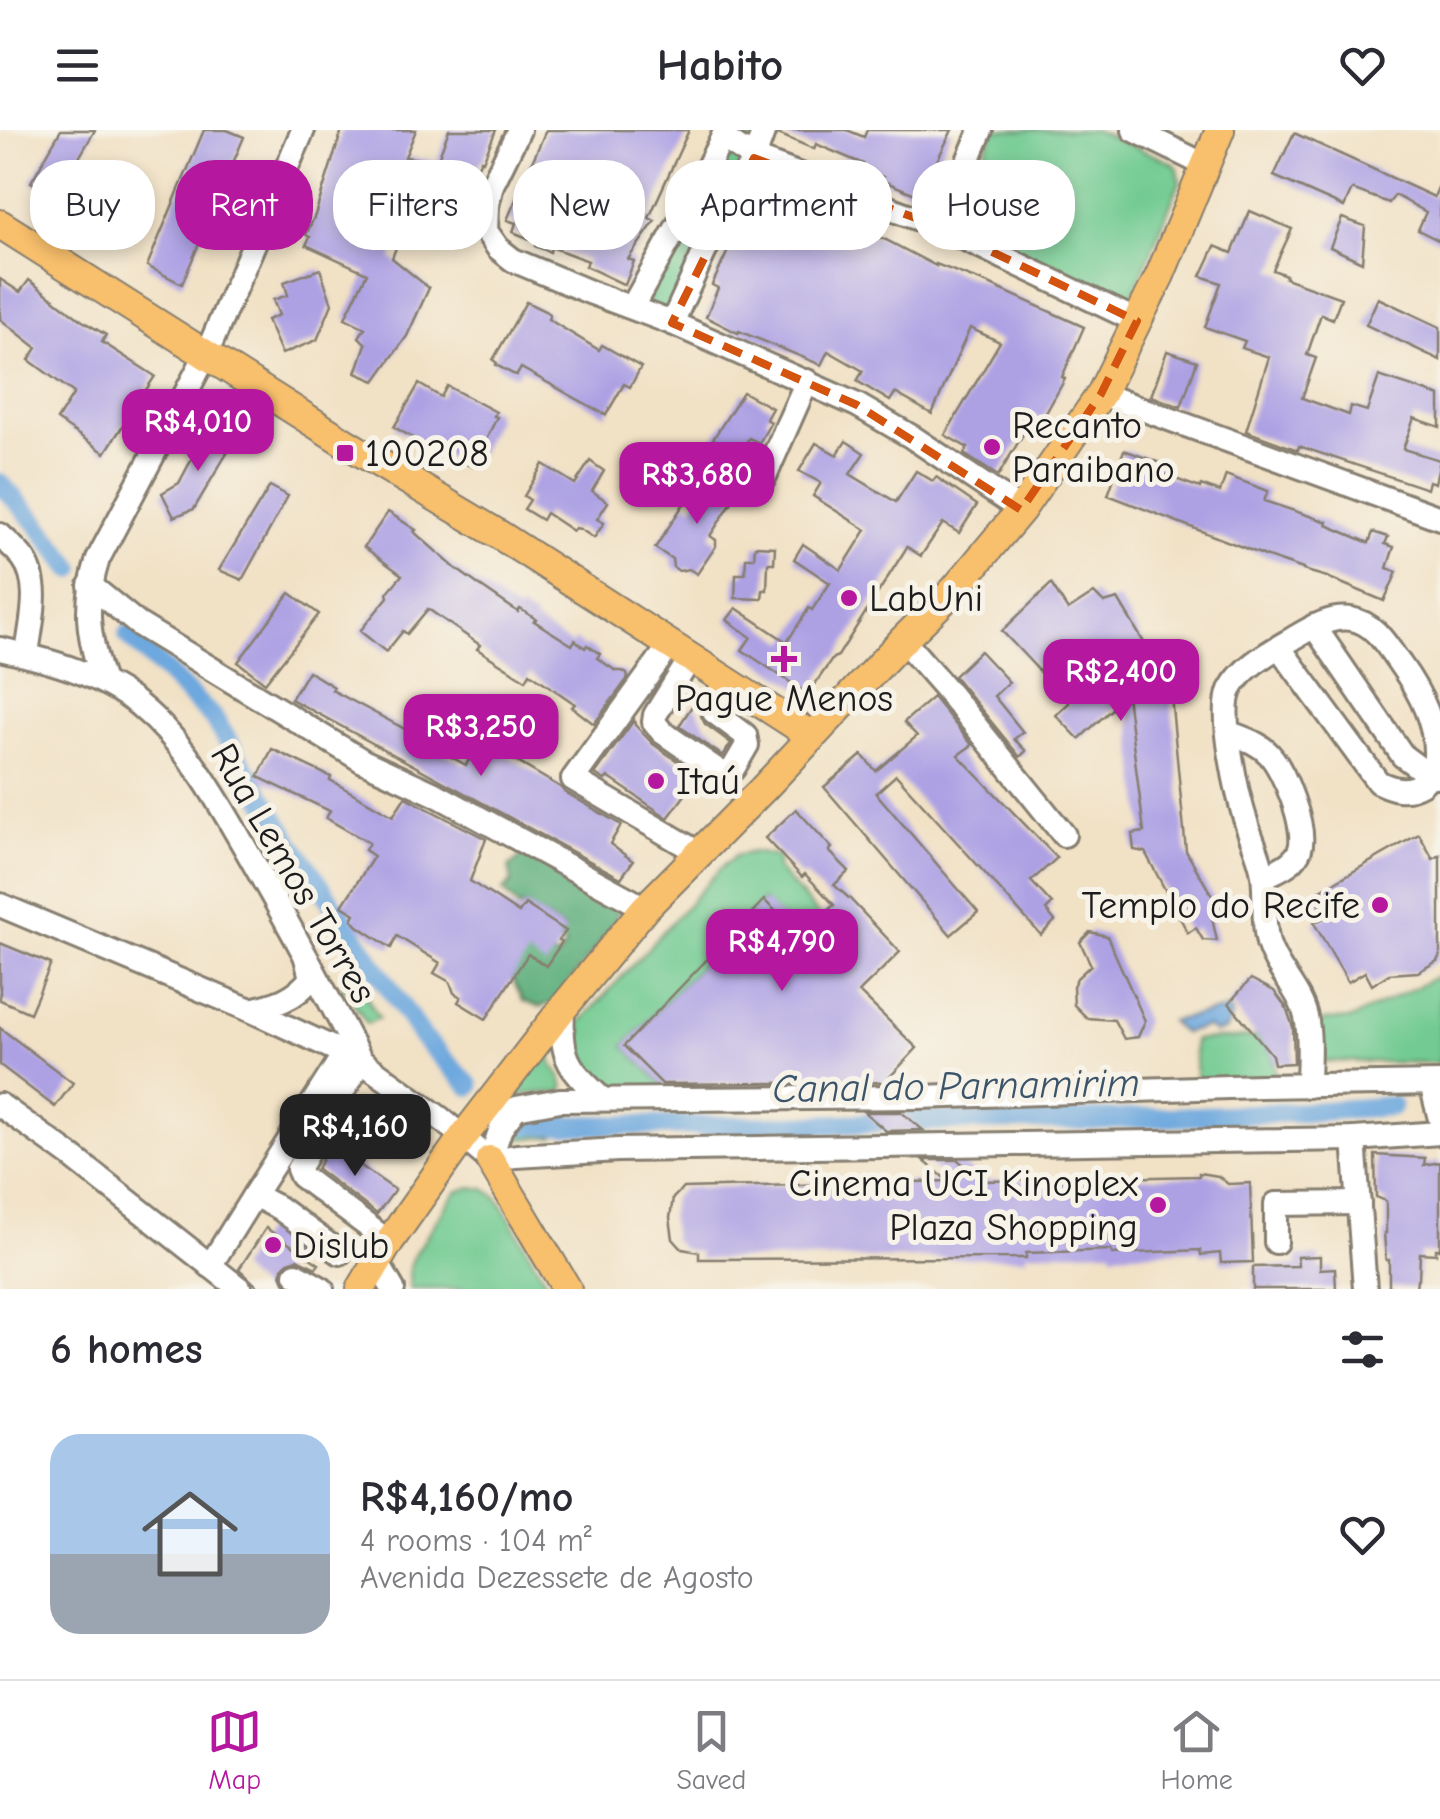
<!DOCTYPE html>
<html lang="en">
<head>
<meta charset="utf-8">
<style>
	:root { --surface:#fff; --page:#f7f7f7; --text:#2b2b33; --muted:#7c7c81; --line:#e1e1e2; --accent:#b5179e }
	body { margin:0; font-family:"Comic Neue",sans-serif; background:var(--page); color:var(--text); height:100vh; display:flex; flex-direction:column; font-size:38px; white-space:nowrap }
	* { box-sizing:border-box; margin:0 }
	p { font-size:32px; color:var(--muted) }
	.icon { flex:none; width:55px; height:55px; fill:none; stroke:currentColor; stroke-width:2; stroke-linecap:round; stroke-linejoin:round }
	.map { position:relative; height:1159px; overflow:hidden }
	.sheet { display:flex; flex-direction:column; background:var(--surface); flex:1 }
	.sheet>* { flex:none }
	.guide { position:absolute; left:30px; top:30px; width:1380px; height:90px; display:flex; gap:20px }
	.price { position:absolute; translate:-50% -85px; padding:0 22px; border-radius:20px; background:var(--accent); color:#fff; font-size:32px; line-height:65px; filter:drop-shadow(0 2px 5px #0008) }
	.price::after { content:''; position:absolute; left:50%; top:60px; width:30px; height:22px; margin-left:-15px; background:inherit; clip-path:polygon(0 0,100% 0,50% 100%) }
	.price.selected { background:#222; color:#fff }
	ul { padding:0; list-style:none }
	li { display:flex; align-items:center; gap:30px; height:250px; padding:0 50px }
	li span { display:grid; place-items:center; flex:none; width:280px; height:200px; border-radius:30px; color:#555 }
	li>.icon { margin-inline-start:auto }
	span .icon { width:120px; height:120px; fill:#fffc; stroke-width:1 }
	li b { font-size:42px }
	h2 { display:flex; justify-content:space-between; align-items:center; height:120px; padding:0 50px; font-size:42px }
	.tag { padding:0 35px; border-radius:40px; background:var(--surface); box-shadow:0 5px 15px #0003; font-size:35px; line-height:90px }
	.tag.selected { background:var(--accent); color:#fff }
	header { display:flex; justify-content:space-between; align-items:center; height:130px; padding:0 50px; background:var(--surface); font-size:45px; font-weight:700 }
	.tabs { display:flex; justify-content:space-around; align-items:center; height:140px; border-top:2px solid var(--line); background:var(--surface); font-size:28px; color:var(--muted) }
	.tabs a { display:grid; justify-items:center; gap:5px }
	.tabs .selected { color:var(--accent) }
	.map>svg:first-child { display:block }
</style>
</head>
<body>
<header><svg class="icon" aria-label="menu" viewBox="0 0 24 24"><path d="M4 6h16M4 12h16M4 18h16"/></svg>Habito<svg class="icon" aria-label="heart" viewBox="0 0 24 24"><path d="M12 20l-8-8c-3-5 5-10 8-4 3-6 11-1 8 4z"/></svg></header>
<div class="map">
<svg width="1440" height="1159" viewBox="0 0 1440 1159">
	<rect width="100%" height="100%" fill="#f7f3e8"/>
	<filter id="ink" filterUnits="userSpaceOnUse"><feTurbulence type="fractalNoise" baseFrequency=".01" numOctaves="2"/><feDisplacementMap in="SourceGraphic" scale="20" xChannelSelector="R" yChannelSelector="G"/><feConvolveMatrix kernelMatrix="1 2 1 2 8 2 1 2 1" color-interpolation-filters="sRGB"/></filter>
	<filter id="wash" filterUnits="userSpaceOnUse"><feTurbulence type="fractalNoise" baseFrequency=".0048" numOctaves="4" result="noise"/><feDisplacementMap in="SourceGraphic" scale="40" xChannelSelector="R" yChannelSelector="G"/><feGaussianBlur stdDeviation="2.25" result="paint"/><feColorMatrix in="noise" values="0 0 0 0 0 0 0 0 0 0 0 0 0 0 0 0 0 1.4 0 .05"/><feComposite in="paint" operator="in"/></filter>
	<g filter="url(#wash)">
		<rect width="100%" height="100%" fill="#f1e1c5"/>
		<g fill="#72cb92" stroke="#477457" stroke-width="2.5">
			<path d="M 726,0 L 764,0 L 671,187 L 641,186 Z"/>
			<path d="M 994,0 L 1095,0 L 1173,33 L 1178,38 L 1180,52 L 1132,167 L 1128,169 L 1121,169 L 968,107 L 958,96 L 957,88 Z"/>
			<path d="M 753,722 L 778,727 L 777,739 L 827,794 L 832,836 L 763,770 L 624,916 L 667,959 C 650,958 619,960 604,954 C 579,944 572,918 579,894 L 721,738 L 735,726 Z"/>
			<path d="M 1440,845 L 1440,933 L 1315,931 L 1317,898 L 1324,890 L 1351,889 Z"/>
			<path d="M 354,846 L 379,888 L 367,894 L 341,853 Z"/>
			<path d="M 1258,907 L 1272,925 L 1277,947 L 1196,950 L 1194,910 Z"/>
			<path d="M 549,917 L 552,934 L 561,947 L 564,958 L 561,962 L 508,965 Z"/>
			<path d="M 553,983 L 555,1006 L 517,1009 L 513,1002 L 513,996 L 526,985 Z"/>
			<path d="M 471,1057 L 485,1059 L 498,1068 L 550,1159 L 410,1159 L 409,1139 L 414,1126 L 449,1071 L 457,1062 Z"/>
		</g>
		<path fill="#5daf7c" stroke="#3c664c" stroke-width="2.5" d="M 526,723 L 620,775 L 614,795 L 554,872 L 540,877 L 523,871 L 494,810 L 558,827 L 566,815 L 559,810 L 565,800 L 525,775 L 519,778 L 503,761 L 512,752 L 509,737 Z"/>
		<path fill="#6da8de" stroke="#44627d" stroke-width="2.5" d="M 1228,879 L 1232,885 L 1226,899 L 1215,903 L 1207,897 L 1183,903 L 1170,891 Z"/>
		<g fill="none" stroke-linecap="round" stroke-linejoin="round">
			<g stroke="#6da8de" stroke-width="20">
				<path d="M 0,353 L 36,392 L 72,439"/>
				<path d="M 128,505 L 215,590 L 292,714 L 423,908 L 470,956"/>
				<path d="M 521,995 L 775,996 L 926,991 L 1089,990 L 1305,982 L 1392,976"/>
			</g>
		</g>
		<g id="blocks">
			<g fill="#ada1e4">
				<path d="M 61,0 L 95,0 L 57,66 L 31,52 Z"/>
				<path d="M 204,0 L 227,0 L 244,7 L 182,154 L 147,136 Z"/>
				<path d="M 342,0 L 416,0 L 405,27 L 437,31 L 449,0 L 496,0 L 483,31 L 481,30 L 477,38 L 471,35 L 465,81 L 420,75 L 408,104 L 402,102 L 392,128 L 429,158 L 407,206 L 375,251 L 356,243 L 366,214 L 359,207 L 365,198 L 345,188 L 367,143 L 306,115 L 310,107 L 306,105 L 315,85 Z"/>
				<path d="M 546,0 L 689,0 L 649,88 L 655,91 L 628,129 L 634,131 L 625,155 L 585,136 L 588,131 L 551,117 L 550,122 L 535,116 L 537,112 L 513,102 L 516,93 L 507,90 Z"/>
				<path d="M 779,0 L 847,0 L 864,7 L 867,0 L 952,0 L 937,31 L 941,33 L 927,69 L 881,50 L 883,47 L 861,38 L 863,34 L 816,14 L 814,19 L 778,4 Z"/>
				<path d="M 1294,3 L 1434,67 L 1440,53 L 1440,111 L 1418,100 L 1426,82 L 1395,65 L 1389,73 L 1352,59 L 1344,77 L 1274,46 Z"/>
				<path d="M 755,57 L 886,110 L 936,136 L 936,134 L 991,155 L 1084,197 L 1062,247 L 1065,249 L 1042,290 L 1034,286 L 998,346 L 964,324 L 968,318 L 945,305 L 1000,212 L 970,198 L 932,284 L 895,263 L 890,271 L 857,251 L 863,241 L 828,221 L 821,235 L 739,201 L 738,203 L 706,187 L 718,158 L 712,155 L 726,125 L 744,76 Z"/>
				<path d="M 1250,81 L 1292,99 L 1273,140 L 1286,145 L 1285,148 L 1341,168 L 1333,189 L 1321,184 L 1307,225 L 1316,228 L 1302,268 L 1349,285 L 1351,276 L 1367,281 L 1379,246 L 1440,266 L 1440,297 L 1414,288 L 1403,319 L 1440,330 L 1435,353 L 1429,351 L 1427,359 L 1299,316 L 1298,320 L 1246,301 L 1269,227 L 1242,218 L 1245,211 L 1205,197 L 1221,153 L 1201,146 L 1215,116 L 1232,123 Z"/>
				<path d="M 1342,88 L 1365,96 L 1362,132 L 1330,117 Z"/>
				<path d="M 320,139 L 332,174 L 317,210 L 282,224 L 267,190 L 279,185 L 273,170 L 288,165 L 284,152 Z"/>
				<path d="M 0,149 L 20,162 L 29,150 L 81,190 L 106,205 L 102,212 L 155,246 L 105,323 L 57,290 L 74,263 L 29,230 L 37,218 L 0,189 Z"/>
				<path d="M 1378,168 L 1440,197 L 1440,230 L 1366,195 Z"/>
				<path d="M 526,172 L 547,182 L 550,185 L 548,189 L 599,220 L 602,215 L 641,237 L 630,257 L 624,254 L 606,285 L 521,238 L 517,245 L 513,244 L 496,235 L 497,233 L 493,230 Z"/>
				<path d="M 1167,221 L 1197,231 L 1181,277 L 1151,266 Z"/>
				<path d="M 419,254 L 441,267 L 447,256 L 496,282 L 494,286 L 497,287 L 473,337 L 434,320 L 394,297 Z"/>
				<path d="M 743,262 L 772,278 L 766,289 L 771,292 L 759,313 L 749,308 L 735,332 L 708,317 Z"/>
				<path d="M 206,302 L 236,308 L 194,379 L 174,387 L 162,363 L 179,353 Z"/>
				<path d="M 846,311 L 864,323 L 850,344 L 896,372 L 916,341 L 933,351 L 936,347 L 977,375 L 959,403 L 943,393 L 921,426 L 907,417 L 838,526 L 833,528 L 808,564 L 742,520 L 751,507 L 727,490 L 736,478 L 787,512 L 809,478 L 812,480 L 830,453 L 794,429 L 803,414 L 841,440 L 866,400 L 813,366 L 821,353 L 799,341 L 816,313 L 837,325 Z"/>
				<path d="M 1124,320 L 1163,334 L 1159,343 L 1200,358 L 1201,355 L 1220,362 L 1226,345 L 1268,361 L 1264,371 L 1328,392 L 1327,395 L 1369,413 L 1373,402 L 1388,407 L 1385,414 L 1394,417 L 1387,438 L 1397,442 L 1384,471 L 1327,447 L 1303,440 L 1303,439 L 1268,427 L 1108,365 Z"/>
				<path d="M 590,331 L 604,341 L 592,361 L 608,372 L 597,389 L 604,393 L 594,408 L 580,399 L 575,398 L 573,401 L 546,383 L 542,390 L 524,379 L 530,370 L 524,366 L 543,334 L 575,354 Z"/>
				<path d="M 714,344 L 739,361 L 710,406 L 716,410 L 716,416 L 697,444 L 689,439 L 679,441 L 673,437 L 672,429 L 655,418 L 685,372 L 693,376 Z"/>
				<path d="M 270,356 L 288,366 L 242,450 L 219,440 Z"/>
				<path d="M 388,382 L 416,400 L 414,402 L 455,438 L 483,458 L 518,482 L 520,479 L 536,489 L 534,491 L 572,515 L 575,510 L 585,518 L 587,515 L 600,524 L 597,528 L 616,541 L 622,541 L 627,544 L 628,548 L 594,594 L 572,577 L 575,574 L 530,543 L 526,550 L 477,519 L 480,515 L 428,479 L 407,504 L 403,501 L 386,522 L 360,501 L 388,467 L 387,463 L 402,445 L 364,417 Z"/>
				<path d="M 755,416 L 775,417 L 774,433 L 768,433 L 767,460 L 763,460 L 762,469 L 735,468 L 736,444 L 745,444 L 746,428 L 754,428 Z"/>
				<path d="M 1051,454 L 1068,480 L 1094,463 L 1104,473 L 1118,469 L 1170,556 L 1186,721 L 1221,781 L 1212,788 L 1217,811 L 1203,810 L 1196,798 L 1188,803 L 1145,722 L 1134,720 L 1132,704 L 1144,702 L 1127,565 L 1079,609 L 1056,585 L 1069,573 L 1002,501 Z"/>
				<path d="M 290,463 L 319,484 L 265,553 L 238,532 Z"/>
				<path d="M 980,521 L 1009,552 L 994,566 L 1023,602 L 1014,609 L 1026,621 L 1020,627 L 954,546 Z"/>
				<path d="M 308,541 L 334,557 L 332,560 L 414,604 L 413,606 L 466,635 L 480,610 L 560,657 L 565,662 L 621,695 L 610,714 L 633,731 L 621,748 L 291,569 Z"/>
				<path d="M 933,567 L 972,615 L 958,625 L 1057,728 L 1031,751 L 1052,774 L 1046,780 L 1055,791 L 1041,805 L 896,645 L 876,663 L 978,782 L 951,805 L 824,657 L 862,625 L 876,641 L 917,606 L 904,592 Z"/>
				<path d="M 692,576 L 698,580 L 705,594 L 731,613 L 723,626 L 679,596 Z"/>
				<path d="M 634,590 L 635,595 L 653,614 L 699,646 L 668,688 L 608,647 L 605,650 L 595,644 Z"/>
				<path d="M 272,619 L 331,647 L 330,650 L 393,686 L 405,667 L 486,709 L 470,751 L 519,783 L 525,774 L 566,801 L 559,810 L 562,812 L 546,836 L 528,824 L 486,889 L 458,872 L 461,867 L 454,863 L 450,852 L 434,843 L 440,833 L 397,806 L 391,818 L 358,796 L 352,789 L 355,784 L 342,776 L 374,726 L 365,720 L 369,713 L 326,688 L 330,681 L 258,647 Z"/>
				<path d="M 796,679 L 832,718 L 829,721 L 849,741 L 834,755 L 850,769 L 900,822 L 859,862 L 917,918 L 885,952 L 662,954 L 624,916 L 764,770 L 799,804 L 834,775 L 805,744 L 802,747 L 765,708 Z"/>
				<path d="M 1419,704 L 1433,729 L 1440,725 L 1440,825 L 1437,831 L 1418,842 L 1389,844 L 1372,855 L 1365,842 L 1348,852 L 1314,793 L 1327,786 L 1314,764 Z"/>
				<path d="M 1090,802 L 1107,806 L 1145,891 L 1138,907 L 1124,909 L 1114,890 L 1087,888 L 1074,875 L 1073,856 L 1077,848 L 1091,835 L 1080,812 Z"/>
				<path d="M 0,813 L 51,834 L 30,883 L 0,870 Z"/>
				<path d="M 1251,849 L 1274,861 L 1286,877 L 1293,897 L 1294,933 L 1274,934 L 1272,925 L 1229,873 Z"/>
				<path d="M 0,898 L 73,953 L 55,977 L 0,935 Z"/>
				<path d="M 864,982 L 901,982 L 923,1000 L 886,1001 Z"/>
				<path d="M 330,1014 L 395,1060 L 377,1084 L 317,1039 Z"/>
				<path d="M 1375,1025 L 1425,1028 L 1424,1035 L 1440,1032 L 1440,1119 L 1436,1119 L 1436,1124 L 1420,1123 L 1419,1149 L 1417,1149 L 1416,1158 L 1389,1157 L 1389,1130 L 1386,1130 L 1384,1103 L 1386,1103 L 1386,1071 L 1376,1067 Z"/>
				<path d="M 923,1030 L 958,1030 L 983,1051 L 1199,1046 L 1199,1043 L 1218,1046 L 1228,1054 L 1250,1053 L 1253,1132 L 1221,1133 L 1220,1123 L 1201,1125 L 1200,1120 L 1112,1124 L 1111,1120 L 1026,1123 L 1026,1128 L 699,1129 L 699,1122 L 682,1119 L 673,1109 L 670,1088 L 673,1068 L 683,1058 L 948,1051 Z"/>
				<path d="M 266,1098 L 319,1134 L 316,1138 L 297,1129 L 288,1132 L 283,1137 L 281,1145 L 284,1152 L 292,1159 L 260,1159 L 239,1139 Z"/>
				<path d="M 1320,1126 L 1320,1139 L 1335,1138 L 1336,1159 L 1253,1159 L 1253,1137 L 1298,1136 L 1297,1127 Z"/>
			</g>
		</g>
	</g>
	<g filter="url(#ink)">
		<use href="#blocks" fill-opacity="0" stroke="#867e70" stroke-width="2.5"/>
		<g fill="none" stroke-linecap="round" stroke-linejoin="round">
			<defs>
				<g id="minor">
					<path d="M 519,0 L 492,55 L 487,76 L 486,101 L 498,118 L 513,130 L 592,163 L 672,193 L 857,275 L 912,307 L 1021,380"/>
					<path d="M 1134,0 L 1205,35"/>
					<path d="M 723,8 L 754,28 L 940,97 L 1137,191"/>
					<path d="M 940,97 L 981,0"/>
					<path d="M 632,177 L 688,77 L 726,0"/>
					<path d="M 672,193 L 719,90 L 754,28 L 764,0"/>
					<path d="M 1101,264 L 1440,388"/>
					<path d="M 765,346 L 807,251"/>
					<path d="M 0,405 C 7,412 17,420 23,428 C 43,455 30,495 27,525"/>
					<path d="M 90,455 L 138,494 L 363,631 L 437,665 L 645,778"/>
					<path d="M 1314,496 L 1403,626 L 1430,646 L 1440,646"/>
					<path d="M 903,510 L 945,558 L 1064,705"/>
					<path d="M 670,515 L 573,649 L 699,723"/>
					<path d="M 1279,517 L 1378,652 C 1392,659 1406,663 1421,654 C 1428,649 1431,644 1434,637 C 1440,599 1421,563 1400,534 C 1387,516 1375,493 1351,489 C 1330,486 1311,498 1294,508 C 1272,521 1242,536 1230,560 C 1219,585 1238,668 1247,695 C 1252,711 1261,728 1263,745 C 1266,768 1262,790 1268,813 C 1276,840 1300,860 1306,887 C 1311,908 1308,934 1308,956"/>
					<path d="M 0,519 C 48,530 102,544 140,576 C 189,616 221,676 252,730 C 290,796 326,863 361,931"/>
					<path d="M 690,529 L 655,585 L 654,592 L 662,602 L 723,644 L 733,639 L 747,615 L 745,605 L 714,582 C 710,571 721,562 727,553"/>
					<path d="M 103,552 C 88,507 83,475 98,429 L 206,225 L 303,0"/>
					<path d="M 1228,602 C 1242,608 1258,612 1269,624 C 1284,640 1307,698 1300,719 C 1295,734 1277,740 1264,747"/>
					<path d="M 0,775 L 250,880 L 361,931 L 440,988 L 490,1030"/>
					<path d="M 563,878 C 561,927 565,935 602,969"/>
					<path d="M 250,880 C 274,875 296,869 311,848 L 306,828"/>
					<path d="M 361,931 L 298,1039 L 301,1046 L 389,1112"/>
					<path d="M 1431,954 L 1440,989"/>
					<path d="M 0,975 L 71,1026 L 240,1159"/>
					<path d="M 1354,1009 L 1365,1159"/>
					<path d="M 490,1030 L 501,998 L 516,978 L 560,970 L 918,967 L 1260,956 L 1440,953"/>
					<path d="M 490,1030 L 516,1026 L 618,1020 L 1354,1009 L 1440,1003"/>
					<path d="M 254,1065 L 344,924"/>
					<path d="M 1276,1112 L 1276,1074 L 1359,1073"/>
					<path d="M 377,1132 L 393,1159"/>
					<path d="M 210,1136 L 254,1065 L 279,1078 L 340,1123"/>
					<path d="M 296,1144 L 322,1159"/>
				</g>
				<g id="major">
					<path d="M 0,94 L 349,315 L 498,404 L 812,606"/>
					<path d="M 490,1030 L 567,1159"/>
					<path d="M 361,1159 L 389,1112 L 463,1007 L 563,878 L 645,778 L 763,659 L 903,510 L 954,460 L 1021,380 L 1101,264 L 1160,145 L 1220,0"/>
				</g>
			</defs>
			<use href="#minor" stroke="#867e70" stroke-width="28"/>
			<use href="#major" stroke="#867e70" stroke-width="32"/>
			<use href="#minor" stroke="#fff" stroke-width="22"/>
			<use href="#major" stroke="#f8bf6c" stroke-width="28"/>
		</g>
	</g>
	<path fill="none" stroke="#d4530e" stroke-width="8" stroke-dasharray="20 12" stroke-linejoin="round" d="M 754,28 L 940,97 L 1137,191 L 1101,264 L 1021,380 L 857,275 L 672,193 Z"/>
	<g fill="#b5179e" stroke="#f7f3e8" stroke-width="4">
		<circle cx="992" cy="317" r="10"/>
		<rect x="335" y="313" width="20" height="20" rx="5"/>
		<circle cx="849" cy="468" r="10"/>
		<path d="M779 514h10v10h10v10h-10v10h-10v-10h-10v-10h10z"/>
		<circle cx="656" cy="651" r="10"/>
		<circle cx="1380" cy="775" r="10"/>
		<circle cx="1158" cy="1075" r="10"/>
		<circle cx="273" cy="1115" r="10"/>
	</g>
	<g text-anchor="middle" stroke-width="10" stroke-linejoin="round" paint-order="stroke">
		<g font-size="38" fill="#1c1c1c" stroke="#f7f3e8" text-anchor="start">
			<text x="1012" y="308">Recanto<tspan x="1012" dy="44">Paraibano</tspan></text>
			<text x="365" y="336">100208</text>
			<text x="869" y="481">LabUni</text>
			<text x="784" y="581" text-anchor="middle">Pague Menos</text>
			<text x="676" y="664">Itaú</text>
			<text x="1360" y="788" text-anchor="end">Templo do Recife</text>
			<text x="1138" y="1066" text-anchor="end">Cinema UCI Kinoplex<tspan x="1138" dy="44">Plaza Shopping</tspan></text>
			<text x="293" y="1128">Dislub</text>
		</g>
		<g font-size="38" fill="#1c1c1c" stroke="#f7f3e8">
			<text transform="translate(294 743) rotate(60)" y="13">Rua Lemos Torres</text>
		</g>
		<g font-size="40" font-style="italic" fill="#3c546a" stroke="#f7f3e8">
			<text transform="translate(956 955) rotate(-1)" y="14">Canal do Parnamirim</text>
		</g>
	</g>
</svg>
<b class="price" style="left:198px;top:344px">R$4,010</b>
<b class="price" style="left:697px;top:397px">R$3,680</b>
<b class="price" style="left:1121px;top:594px">R$2,400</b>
<b class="price" style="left:481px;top:649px">R$3,250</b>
<b class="price" style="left:782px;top:864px">R$4,790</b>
<b class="price selected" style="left:355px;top:1049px">R$4,160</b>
<div class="guide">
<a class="tag">Buy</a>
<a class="tag selected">Rent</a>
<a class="tag">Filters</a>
<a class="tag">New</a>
<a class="tag">Apartment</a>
<a class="tag">House</a>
</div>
</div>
<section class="sheet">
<h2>6 homes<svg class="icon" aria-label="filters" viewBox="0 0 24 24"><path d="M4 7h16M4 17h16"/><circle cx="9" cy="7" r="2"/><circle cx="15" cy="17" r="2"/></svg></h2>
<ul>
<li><span style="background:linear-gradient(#a9c7e8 60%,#9aa5b1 0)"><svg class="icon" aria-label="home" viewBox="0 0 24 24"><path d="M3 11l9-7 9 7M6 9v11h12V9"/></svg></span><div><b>R$4,160/mo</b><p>4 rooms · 104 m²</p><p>Avenida Dezessete de Agosto</p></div><svg class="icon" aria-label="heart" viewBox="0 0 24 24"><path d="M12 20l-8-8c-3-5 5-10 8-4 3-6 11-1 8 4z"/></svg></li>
</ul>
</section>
<nav class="tabs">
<a class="selected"><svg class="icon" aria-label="map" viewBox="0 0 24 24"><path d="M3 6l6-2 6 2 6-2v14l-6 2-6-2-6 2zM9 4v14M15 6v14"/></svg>Map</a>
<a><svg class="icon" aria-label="saved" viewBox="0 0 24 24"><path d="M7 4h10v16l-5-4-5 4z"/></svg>Saved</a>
<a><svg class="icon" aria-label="home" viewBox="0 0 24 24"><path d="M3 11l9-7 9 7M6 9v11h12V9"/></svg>Home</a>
</nav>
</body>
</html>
